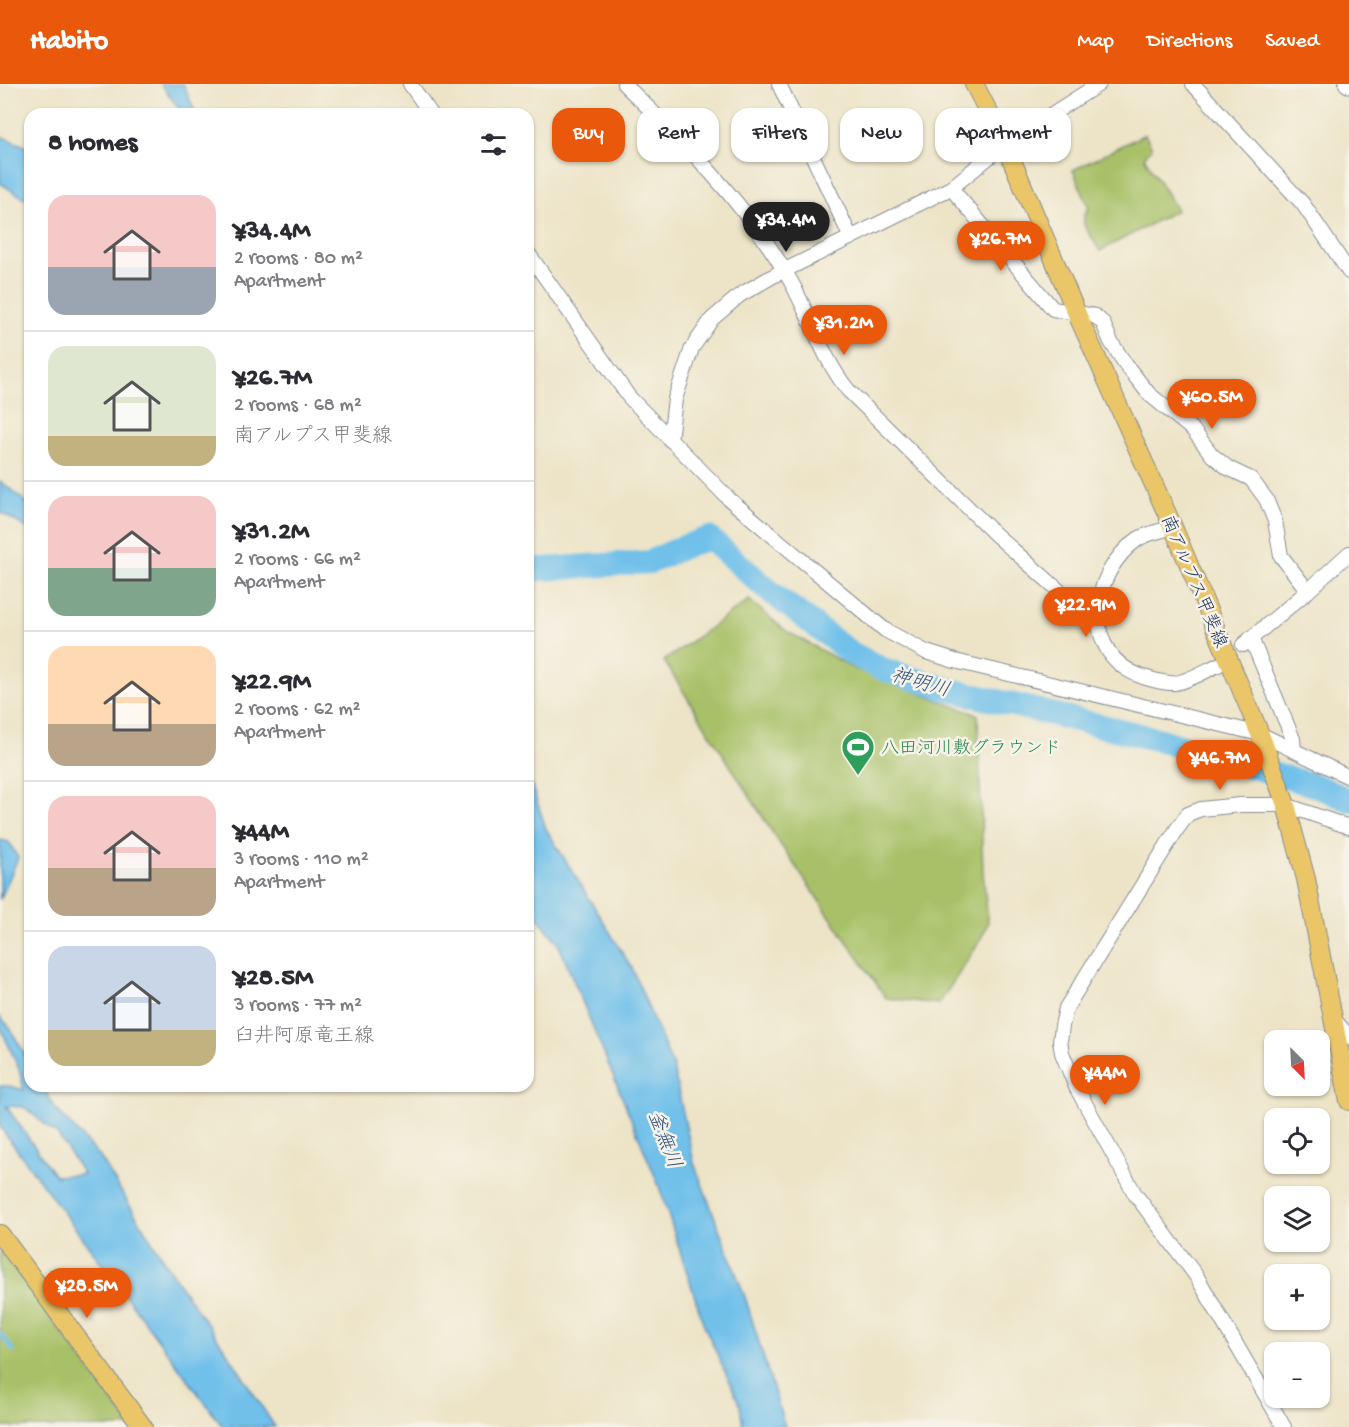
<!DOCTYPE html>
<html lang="en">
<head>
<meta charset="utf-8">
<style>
	:root { --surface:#fff; --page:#f7f7f7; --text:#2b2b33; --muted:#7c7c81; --line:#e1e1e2; --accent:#ea580c }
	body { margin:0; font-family:"Gochi Hand","Klee One",sans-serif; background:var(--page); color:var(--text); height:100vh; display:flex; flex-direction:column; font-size:22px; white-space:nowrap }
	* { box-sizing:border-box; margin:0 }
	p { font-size:20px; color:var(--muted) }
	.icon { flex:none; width:33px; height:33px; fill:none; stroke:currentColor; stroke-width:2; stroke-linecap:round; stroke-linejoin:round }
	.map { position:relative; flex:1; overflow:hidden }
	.side { position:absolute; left:24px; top:24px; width:510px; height:984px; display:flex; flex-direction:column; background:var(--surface); border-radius:18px; box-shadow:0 2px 4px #0004 }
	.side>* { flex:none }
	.guide { position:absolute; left:552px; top:24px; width:570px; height:54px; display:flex; gap:12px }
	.needle { width:39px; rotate:156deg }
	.fabs { position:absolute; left:1264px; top:946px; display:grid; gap:12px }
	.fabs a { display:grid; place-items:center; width:66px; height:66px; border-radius:12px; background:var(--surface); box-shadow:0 2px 4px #0004; font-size:30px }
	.price { position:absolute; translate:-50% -51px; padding:0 14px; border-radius:21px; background:var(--accent); color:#fff; font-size:20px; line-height:39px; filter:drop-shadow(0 2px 3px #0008) }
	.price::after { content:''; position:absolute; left:50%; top:36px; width:18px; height:14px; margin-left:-9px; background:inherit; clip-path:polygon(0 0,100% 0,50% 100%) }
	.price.on { background:#222; color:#fff }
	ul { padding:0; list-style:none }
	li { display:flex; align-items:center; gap:18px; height:150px; padding:0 24px }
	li+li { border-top:2px solid var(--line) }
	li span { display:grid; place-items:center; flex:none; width:168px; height:120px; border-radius:18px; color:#555 }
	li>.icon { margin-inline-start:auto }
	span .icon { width:72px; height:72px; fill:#fffc; stroke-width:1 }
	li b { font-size:26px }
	h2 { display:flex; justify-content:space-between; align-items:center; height:72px; padding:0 24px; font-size:26px }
	.pill { padding:0 21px; border-radius:18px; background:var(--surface); box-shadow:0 2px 4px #0004; font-size:21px; line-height:54px }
	.pill.on { background:var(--accent); color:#fff }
	header { display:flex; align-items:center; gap:36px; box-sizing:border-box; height:84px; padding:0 30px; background:var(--accent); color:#fff }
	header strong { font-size:28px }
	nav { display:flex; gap:33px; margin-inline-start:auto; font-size:21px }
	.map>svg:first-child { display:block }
</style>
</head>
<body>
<header>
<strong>Habito</strong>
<nav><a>Map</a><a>Directions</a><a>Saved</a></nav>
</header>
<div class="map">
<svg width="1349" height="1343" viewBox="0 0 1349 1343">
	<rect width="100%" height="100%" fill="#f7f3e8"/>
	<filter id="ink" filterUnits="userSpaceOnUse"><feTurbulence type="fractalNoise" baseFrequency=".0167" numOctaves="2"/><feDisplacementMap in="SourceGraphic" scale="12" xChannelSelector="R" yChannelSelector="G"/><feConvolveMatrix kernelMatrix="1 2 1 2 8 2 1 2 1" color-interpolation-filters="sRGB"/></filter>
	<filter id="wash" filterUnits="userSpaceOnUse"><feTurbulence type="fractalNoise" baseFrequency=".008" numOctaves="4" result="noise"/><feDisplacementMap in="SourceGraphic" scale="24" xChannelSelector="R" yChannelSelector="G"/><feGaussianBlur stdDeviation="1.35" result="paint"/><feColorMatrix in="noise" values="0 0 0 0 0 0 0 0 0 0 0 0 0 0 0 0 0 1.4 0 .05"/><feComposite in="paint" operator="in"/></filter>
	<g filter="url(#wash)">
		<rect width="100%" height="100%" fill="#ede4c7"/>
		<g fill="#a8c167" stroke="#627862" stroke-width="1.5">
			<path d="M 1145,50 L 1152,64 L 1144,73 L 1177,126 L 1100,167 L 1084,141 L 1084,131 L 1089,124 L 1073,86 Z"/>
			<path d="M 749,516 L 786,547 L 853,584 L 978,631 L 983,788 L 988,839 L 980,857 L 939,920 L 886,914 L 776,754 L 664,577 Z"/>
			<path d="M 0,1165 L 131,1342 L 131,1343 L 0,1343 Z"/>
		</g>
		<g fill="#6fc0ea" stroke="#4578a4" stroke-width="1.5" fill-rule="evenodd">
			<path d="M 161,0 L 183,0 L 196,30 L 183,30 Z"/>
			<path d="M 0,52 L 30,64 L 30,118 L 0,99 Z"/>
			<path d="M 0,397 L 30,421 L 30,446 L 0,428 Z"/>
			<path d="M 528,690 L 546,745 L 632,884 L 673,983 L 694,1079 L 745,1213 L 785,1343 L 743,1343 L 740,1321 L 704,1241 L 659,1102 L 558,859 L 528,821 Z"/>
			<path d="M 0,756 L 9,758 L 18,774 L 0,816 Z"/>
			<path d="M 0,933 L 8,941 L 30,979 L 30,1002 L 43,1002 L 55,1024 L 100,1073 L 170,1187 L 229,1271 L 275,1343 L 223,1343 L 0,1043 L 0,1002 L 9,1002 L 24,1006 L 19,985 L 0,942 ZM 6,1022 L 24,1023 L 58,1051 L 83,1090 L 55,1092 Z"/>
		</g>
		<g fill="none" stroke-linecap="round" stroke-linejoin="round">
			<path stroke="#6fc0ea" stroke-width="4" d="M 0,1249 L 13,1266"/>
			<path stroke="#6fc0ea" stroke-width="24" d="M 528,486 L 650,478 L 683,463 L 709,454 L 773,510 L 851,569 L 882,585 L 943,604 L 1160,656 L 1317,702 L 1349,716"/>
		</g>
	</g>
	<g filter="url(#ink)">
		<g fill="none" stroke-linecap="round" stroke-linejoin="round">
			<defs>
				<g id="minor">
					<path d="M 410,0 L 431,30"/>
					<path d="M 624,0 C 683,57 740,114 783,184 C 808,223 819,270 848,306 L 996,451 L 1072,518 L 1097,525"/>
					<path d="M 779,0 L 851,154"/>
					<path d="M 1193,0 L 1303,120 L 1349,188"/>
					<path d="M 1346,0 L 1349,2"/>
					<path d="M 951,104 L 1053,225 L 1095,232 L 1103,239 L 1111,258 L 1126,281 L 1149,310 L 1193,346 L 1212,371 L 1228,384 L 1251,395 L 1266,415 L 1275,437 L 1281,472 L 1308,507"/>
					<path d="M 528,169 L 629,313 L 729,415 L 885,546 L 926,568 L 955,577 L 1260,650 L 1349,693"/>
					<path d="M 670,356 L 675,315 L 692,264 L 712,235 L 740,211 L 773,192 L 951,104 L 1005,60 L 1099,0"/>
					<path d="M 1173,443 C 1162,447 1147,449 1138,455 C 1089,489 1079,571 1143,593 C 1153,596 1165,600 1175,599 C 1189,597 1205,587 1218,581"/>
					<path d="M 1251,554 L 1293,655 L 1294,666"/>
					<path d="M 1243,561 L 1308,507 L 1349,469"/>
					<path d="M 1333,934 L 1349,953"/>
					<path d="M 1284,1343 L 1197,1193 L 1135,1110 L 1076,1003 L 1062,969 L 1060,957 L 1062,942 L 1066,924 L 1177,745 L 1188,730 L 1201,725 L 1240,721 L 1286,721 L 1349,743"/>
				</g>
				<g id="major">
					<path d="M 974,0 L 1005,60 L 1077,230 L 1173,443 L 1260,650 L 1286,721 L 1306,795 L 1349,1017"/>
					<path d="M 0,1150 L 143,1343"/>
				</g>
			</defs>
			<use href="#minor" stroke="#848a92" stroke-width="16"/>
			<use href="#major" stroke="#848a92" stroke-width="20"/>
			<use href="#minor" stroke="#fff" stroke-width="14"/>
			<use href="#major" stroke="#ebc669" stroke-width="18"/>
		</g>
	</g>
	<defs>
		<symbol id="stadium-pin" viewBox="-11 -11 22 30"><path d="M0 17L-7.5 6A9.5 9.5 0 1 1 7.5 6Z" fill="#2e9e5b" stroke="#f7f3e8"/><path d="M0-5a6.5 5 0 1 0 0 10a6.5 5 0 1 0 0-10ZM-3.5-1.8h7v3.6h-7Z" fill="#fff"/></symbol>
	</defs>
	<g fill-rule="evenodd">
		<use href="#stadium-pin" x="839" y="644" width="38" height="52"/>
	</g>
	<g text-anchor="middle" stroke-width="5" stroke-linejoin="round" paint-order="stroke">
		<g font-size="18" fill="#1b2f5e" stroke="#f7f3e8">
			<text transform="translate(1195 497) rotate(67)" y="6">南アルプス甲斐線</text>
		</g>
		<g font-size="18" fill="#27864d" stroke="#f7f3e8" text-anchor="start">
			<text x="881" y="669">八田河川敷グラウンド</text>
		</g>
		<g font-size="20" font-style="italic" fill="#305381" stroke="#f7f3e8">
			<text transform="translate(921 597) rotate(16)" y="7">神明川</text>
			<text transform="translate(666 1055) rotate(69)" y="7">釜無川</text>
		</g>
	</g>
</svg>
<div class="fabs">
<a><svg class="needle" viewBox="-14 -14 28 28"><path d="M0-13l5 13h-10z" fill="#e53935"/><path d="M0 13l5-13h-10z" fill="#7c7c81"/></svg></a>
<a><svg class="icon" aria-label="locate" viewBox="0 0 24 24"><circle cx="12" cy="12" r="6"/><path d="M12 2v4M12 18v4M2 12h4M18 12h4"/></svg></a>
<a><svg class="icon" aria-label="layers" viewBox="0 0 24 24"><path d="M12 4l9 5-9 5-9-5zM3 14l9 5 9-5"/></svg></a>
<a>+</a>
<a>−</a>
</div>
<b class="price on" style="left:786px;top:169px">¥34.4M</b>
<b class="price" style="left:1001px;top:188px">¥26.7M</b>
<b class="price" style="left:844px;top:272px">¥31.2M</b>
<b class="price" style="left:1212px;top:346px">¥60.5M</b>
<b class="price" style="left:1086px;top:554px">¥22.9M</b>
<b class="price" style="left:1220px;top:707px">¥46.7M</b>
<b class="price" style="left:1105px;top:1022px">¥44M</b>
<b class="price" style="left:87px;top:1235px">¥28.5M</b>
<div class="guide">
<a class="pill on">Buy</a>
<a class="pill">Rent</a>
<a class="pill">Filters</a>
<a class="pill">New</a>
<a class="pill">Apartment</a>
</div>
<section class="side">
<h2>8 homes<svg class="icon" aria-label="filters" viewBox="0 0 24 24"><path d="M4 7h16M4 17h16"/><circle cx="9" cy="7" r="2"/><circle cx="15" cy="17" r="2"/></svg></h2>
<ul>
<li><span style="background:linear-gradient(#f6c9c9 60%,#9aa5b1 0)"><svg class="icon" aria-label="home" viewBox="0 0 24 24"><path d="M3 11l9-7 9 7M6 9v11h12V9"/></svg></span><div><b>¥34.4M</b><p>2 rooms · 80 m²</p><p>Apartment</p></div></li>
<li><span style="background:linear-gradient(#dfe7d0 75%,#c2b280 0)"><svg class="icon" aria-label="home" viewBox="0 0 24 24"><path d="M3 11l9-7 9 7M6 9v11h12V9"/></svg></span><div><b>¥26.7M</b><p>2 rooms · 68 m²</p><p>南アルプス甲斐線</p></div></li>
<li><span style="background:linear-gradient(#f6c9c9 60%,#7fa58c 0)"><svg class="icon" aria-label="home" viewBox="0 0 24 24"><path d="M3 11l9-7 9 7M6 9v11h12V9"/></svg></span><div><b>¥31.2M</b><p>2 rooms · 66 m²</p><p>Apartment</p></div></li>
<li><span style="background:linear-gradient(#ffd9b3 65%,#b9a48a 0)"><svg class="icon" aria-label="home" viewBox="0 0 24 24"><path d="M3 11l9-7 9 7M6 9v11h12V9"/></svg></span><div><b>¥22.9M</b><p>2 rooms · 62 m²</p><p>Apartment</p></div></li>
<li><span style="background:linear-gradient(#f6c9c9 60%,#b9a48a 0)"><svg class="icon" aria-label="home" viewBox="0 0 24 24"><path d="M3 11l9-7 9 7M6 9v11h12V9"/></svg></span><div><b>¥44M</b><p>3 rooms · 110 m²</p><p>Apartment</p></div></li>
<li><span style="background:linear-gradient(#c9d6e8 70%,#c2b280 0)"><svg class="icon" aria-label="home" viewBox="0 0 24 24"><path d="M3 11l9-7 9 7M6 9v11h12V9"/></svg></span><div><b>¥28.5M</b><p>3 rooms · 77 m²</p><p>臼井阿原竜王線</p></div></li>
</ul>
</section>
</div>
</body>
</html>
